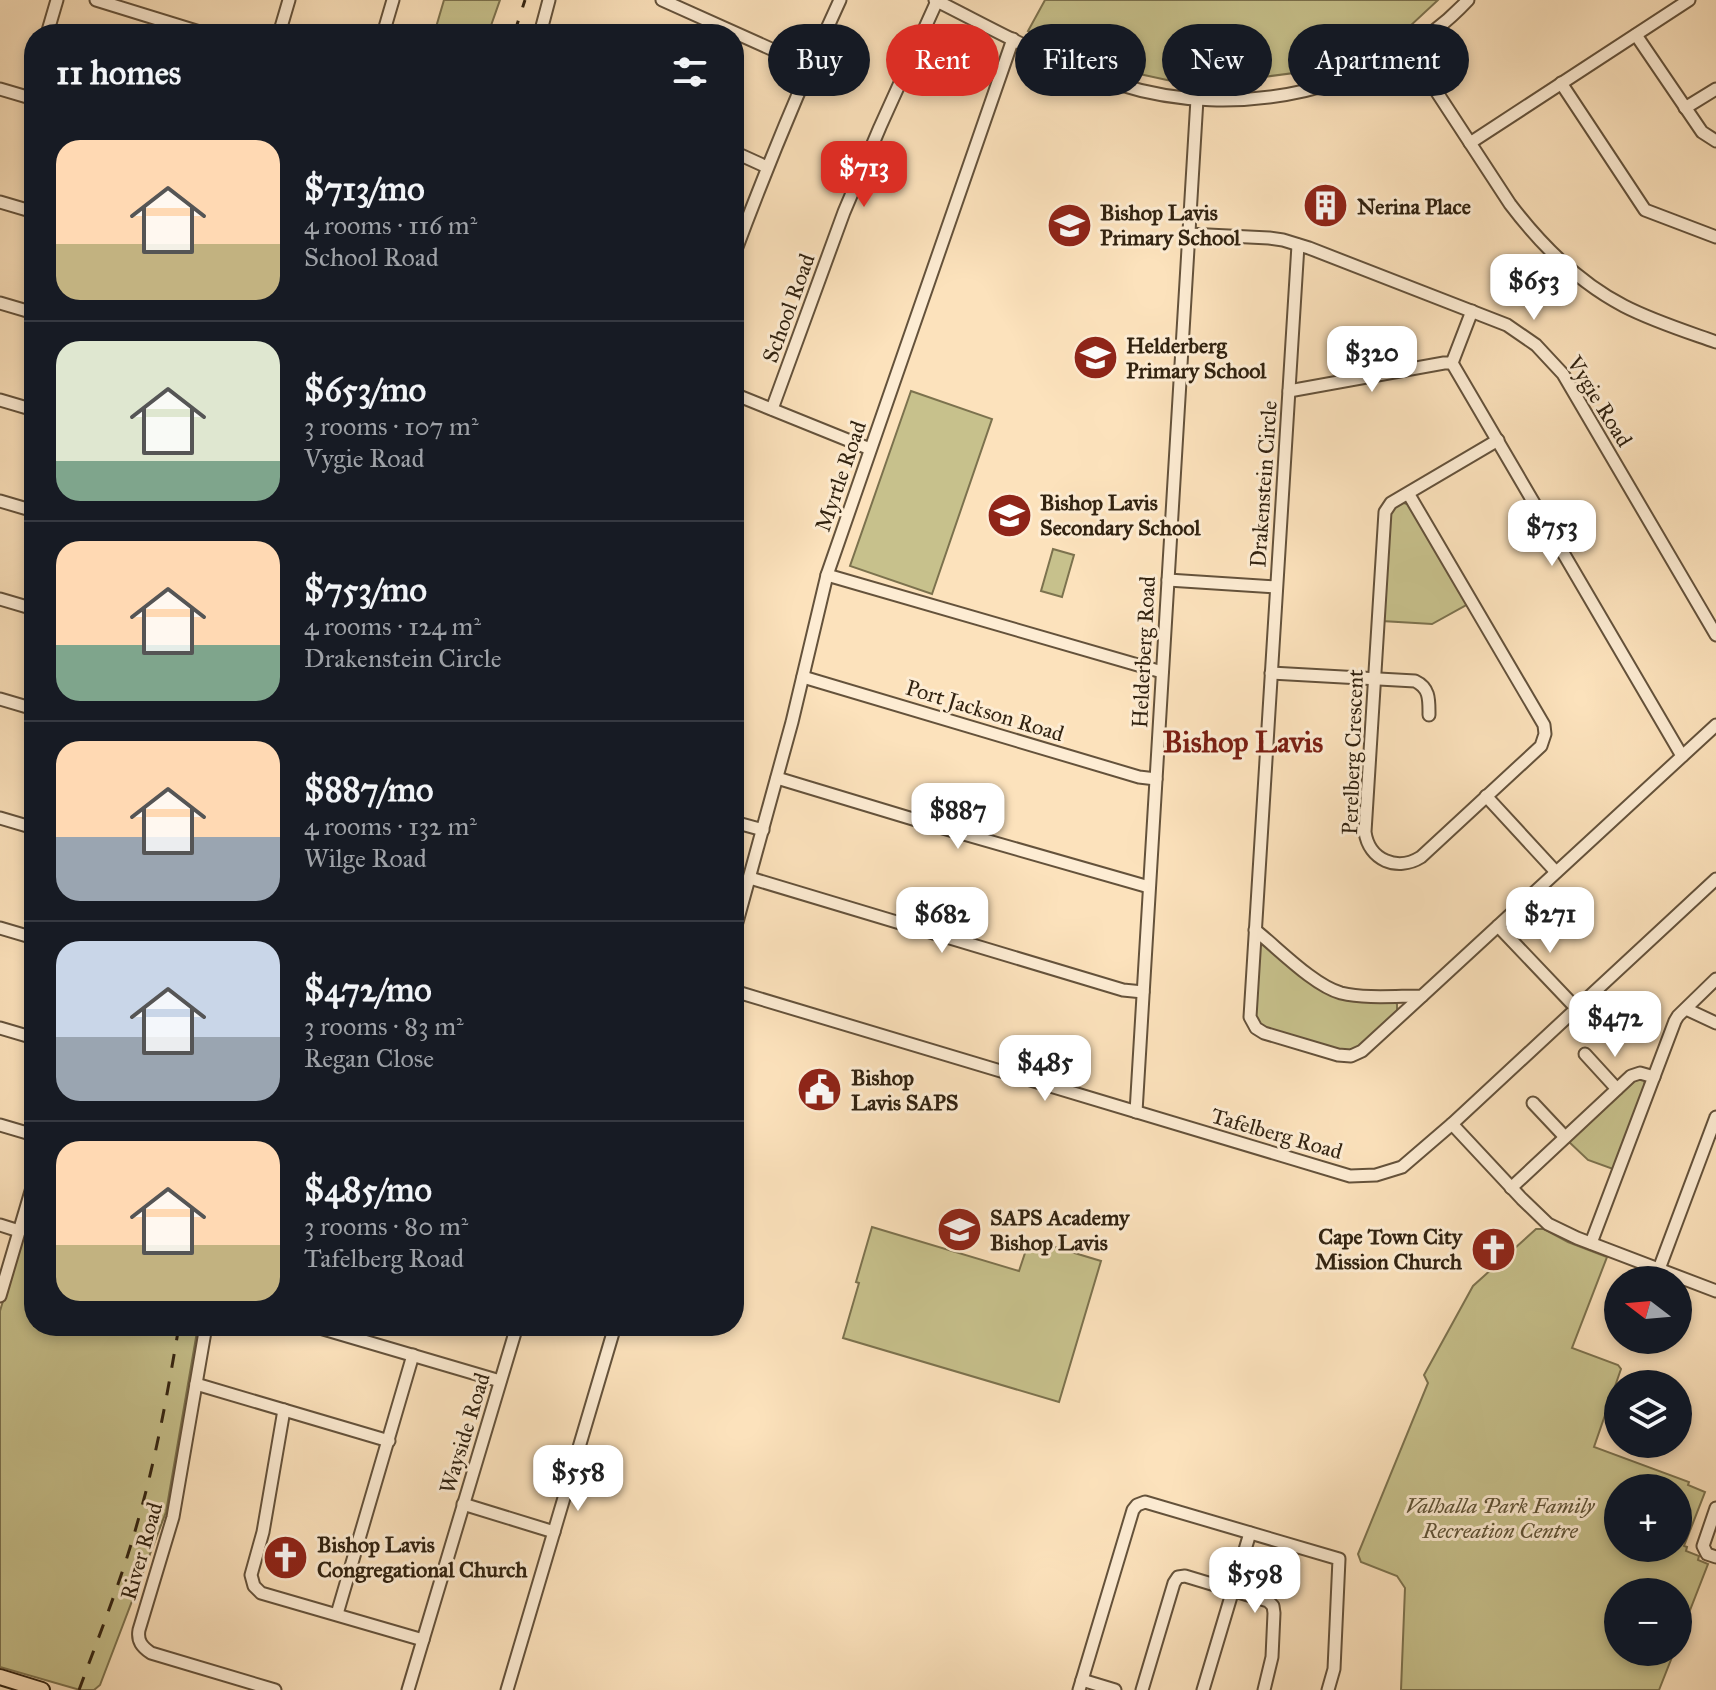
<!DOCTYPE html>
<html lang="en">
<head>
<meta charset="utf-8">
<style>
	:root { --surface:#171b24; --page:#20242c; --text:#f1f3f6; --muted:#9ea1a6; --line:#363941; --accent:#d93025 }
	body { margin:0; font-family:"IM FELL Great Primer",serif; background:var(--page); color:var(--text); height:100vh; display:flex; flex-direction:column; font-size:30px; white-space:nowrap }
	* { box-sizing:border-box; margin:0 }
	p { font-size:26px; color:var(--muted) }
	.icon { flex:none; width:44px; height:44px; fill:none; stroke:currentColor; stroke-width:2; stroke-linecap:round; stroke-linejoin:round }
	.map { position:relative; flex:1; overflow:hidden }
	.panel { position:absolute; left:24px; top:24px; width:720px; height:1312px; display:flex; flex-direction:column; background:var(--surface); border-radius:32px; box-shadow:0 4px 12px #0003 }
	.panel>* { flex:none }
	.top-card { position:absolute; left:768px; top:24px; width:760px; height:72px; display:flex; gap:16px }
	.needle { width:52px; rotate:286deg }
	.controls { position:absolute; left:1604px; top:1266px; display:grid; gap:16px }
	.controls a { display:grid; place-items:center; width:88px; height:88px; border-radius:50%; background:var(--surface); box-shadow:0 4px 12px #0003; font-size:40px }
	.price { position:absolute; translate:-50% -68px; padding:0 18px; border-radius:16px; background:#fff; color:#222; font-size:26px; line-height:52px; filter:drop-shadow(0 2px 4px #0008) }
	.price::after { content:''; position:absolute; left:50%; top:48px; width:24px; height:18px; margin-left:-12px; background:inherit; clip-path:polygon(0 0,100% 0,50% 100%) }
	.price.on { background:var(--accent); color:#fff }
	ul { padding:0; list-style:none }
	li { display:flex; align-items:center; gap:24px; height:200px; padding:0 32px }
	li+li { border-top:2px solid var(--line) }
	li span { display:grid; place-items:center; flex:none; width:224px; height:160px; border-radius:24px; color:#555 }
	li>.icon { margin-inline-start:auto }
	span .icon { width:96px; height:96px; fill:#fffc; stroke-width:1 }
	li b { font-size:34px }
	h2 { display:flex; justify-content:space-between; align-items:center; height:96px; padding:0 32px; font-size:34px }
	.tag { padding:0 28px; border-radius:36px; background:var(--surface); box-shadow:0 4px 12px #0003; font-size:28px; line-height:72px }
	.tag.on { background:var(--accent); color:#fff }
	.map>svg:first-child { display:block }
</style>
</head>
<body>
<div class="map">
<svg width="1716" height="1690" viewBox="0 0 1716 1690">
	<rect width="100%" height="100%" fill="#fce2bc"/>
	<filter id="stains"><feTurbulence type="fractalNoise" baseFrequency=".0025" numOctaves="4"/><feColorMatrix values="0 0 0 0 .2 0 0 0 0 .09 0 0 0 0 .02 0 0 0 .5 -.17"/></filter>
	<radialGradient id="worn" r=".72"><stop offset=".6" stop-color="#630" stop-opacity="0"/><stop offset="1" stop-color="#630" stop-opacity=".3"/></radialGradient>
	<g fill="#c7c18c" stroke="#7c724e" stroke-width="2" fill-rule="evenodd">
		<path d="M 444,0 L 500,0 L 488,34 L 434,34 Z"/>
		<path d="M 1045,0 L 1438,0 L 1408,28 L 1317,70 L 1202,85 L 1190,85 L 1098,65 L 1028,31 Z"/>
		<path d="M 911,391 L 992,419 L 932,594 L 850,566 Z"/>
		<path d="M 1401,502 L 1410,505 L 1468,604 L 1432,624 L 1382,621 L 1388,512 Z"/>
		<path d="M 1053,549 L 1074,555 L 1062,597 L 1041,591 Z"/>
		<path d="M 1264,944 L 1314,984 L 1393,1001 L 1397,1004 L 1397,1011 L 1358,1049 L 1344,1052 L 1264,1028 L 1258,1024 L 1255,1018 L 1260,946 Z"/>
		<path d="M 1640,1077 L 1645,1080 L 1644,1087 L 1613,1169 L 1588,1160 L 1567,1140 L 1633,1079 Z"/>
		<path d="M 34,1197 L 34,1326 L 198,1326 L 166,1512 L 100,1685 L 94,1690 L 80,1690 L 0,1667 L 0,1311 Z"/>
		<path d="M 872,1227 L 1019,1271 L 1029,1241 L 1037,1244 L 1038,1242 L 1101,1261 L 1059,1402 L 843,1338 L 859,1283 L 856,1282 Z"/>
		<path d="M 1536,1229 L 1544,1229 L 1568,1242 L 1607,1257 L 1572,1348 L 1618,1365 L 1621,1369 L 1594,1447 L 1689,1482 L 1688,1485 L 1705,1492 L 1684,1546 L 1687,1547 L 1686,1551 L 1699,1556 L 1698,1560 L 1708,1564 L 1678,1641 L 1678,1592 L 1618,1592 L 1618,1652 L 1674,1652 L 1659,1690 L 1401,1690 L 1405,1588 L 1397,1576 L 1361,1562 L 1358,1554 L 1428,1383 L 1424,1375 L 1473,1286 ZM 1618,1488 L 1678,1488 L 1678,1548 L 1618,1548 Z"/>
	</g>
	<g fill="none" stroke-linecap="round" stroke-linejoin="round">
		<defs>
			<g id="minor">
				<path d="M 96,0 L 206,34"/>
				<path d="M 662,0 L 809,66"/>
				<path d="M 935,0 C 993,29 1056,65 1118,84 C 1236,122 1382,92 1468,0"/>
				<path d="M 47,34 L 57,0"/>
				<path d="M 279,34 L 289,0"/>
				<path d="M 383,34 L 393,0"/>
				<path d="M 540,34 L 549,0"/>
				<path d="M 1636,35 L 1702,132 L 1716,141"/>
				<path d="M 1408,48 L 1510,204 C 1541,245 1578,282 1624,306 C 1653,321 1685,331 1716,342"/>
				<path d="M 1561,83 L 1645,210 L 1716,237"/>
				<path d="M 0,89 L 34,99"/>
				<path d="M 29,97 L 34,80"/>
				<path d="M 1685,108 L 1716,89"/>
				<path d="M 1470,143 L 1689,0"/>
				<path d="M 734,152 L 767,167"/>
				<path d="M 0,202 L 34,212"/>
				<path d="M 1188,234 L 1269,238 L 1283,240 L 1309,248 L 1507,325 L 1536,345 L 1563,374 L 1716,635"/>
				<path d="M 1298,245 L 1250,1017 L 1256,1028 L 1264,1033 L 1338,1055 L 1351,1056 L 1362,1051 L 1422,996"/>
				<path d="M 734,255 C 766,169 801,84 840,0"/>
				<path d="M 0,303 L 34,313"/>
				<path d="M 1452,363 L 1682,756"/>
				<path d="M 1452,363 L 1472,311"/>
				<path d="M 1289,391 L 1444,363 L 1452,363"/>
				<path d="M 734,394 L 870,449"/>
				<path d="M 0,400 L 34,410"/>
				<path d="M 772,409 L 844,212 L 880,127 L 937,1"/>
				<path d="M 1408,493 L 1544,725 L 1545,734 L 1541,746 L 1421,857 C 1397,872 1369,860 1365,832 L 1385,512 L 1391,503 L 1498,440"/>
				<path d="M 0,501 L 34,511"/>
				<path d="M 827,575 L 1162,672"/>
				<path d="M 1168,580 L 1276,587"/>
				<path d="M 0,599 L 34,609"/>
				<path d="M 1271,673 L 1415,681 C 1430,688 1429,700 1429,715"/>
				<path d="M 803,677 L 1139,777 L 1156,779"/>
				<path d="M 0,699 L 34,709"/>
				<path d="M 777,778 L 936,826 L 1149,887"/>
				<path d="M 1486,796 L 1556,872"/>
				<path d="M 0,818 L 34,828"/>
				<path d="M 734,822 L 763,830"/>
				<path d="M 750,878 L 1123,990 L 1143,992"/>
				<path d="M 1498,926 L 1576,1008"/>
				<path d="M 0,928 L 34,938"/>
				<path d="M 1255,930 C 1278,948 1313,985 1341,993 C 1366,999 1396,996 1422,996 L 1716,725"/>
				<path d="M 734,933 L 792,722 L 827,575 L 1013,39"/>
				<path d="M 734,991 L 1350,1176 L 1376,1175 L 1402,1167 L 1452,1124 L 1716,879"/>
				<path d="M 1686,1009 L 1716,1023"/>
				<path d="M 0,1028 L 34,1038"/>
				<path d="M 1585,1054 L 1617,1089"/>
				<path d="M 1533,1103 L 1565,1137"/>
				<path d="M 1136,1112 L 1197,99"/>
				<path d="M 1452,1124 L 1522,1199 L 1548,1224 L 1577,1238 L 1716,1291"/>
				<path d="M 0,1125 L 34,1135"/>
				<path d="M 1511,1188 L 1631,1076 L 1640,1073 L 1654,1077"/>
				<path d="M 0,1225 L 19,1231"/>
				<path d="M 1591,1243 L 1675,1021 L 1678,1016 L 1716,979"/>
				<path d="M 1659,1269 L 1716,1117"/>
				<path d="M 0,1296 L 34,1181"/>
				<path d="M 206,1326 L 173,1517 L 139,1630 C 137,1641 142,1647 151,1653 L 275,1690"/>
				<path d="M 313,1326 L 500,1381"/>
				<path d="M 196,1384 L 389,1441"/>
				<path d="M 284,1410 L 263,1532 L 251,1575 L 254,1586 L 261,1593 L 423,1640"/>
				<path d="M 463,1504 L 554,1532"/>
				<path d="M 1716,1508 L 1703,1546 L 1707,1554 L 1716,1557"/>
				<path d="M 337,1614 L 413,1355"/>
				<path d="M 1082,1680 L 1115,1690"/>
				<path d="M 408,1690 L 517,1326"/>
				<path d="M 507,1690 L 615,1326"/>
				<path d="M 1079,1690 L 1133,1510 L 1137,1505 L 1145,1502 L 1339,1559 L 1334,1669 L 1328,1690"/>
				<path d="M 1142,1690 L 1174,1583 L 1178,1577 L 1185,1576 L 1268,1601 L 1273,1606 L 1274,1613 L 1272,1657 L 1264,1690"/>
				<path d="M 1203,1690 L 1250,1533"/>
			</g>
			<path id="major" d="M 0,1677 L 42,1690"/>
		</defs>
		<use href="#minor" stroke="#64523b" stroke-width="15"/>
		<use href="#major" stroke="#312210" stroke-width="18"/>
		<use href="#minor" stroke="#fdecd3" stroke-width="11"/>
		<use href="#major" stroke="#fce2bc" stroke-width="14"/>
		<g stroke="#312210" stroke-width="3" stroke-dasharray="14 14" stroke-linecap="butt">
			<path d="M 514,34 L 525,0"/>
			<path d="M 79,1690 C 100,1633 123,1576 139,1517 C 157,1454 168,1390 179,1326"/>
		</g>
	</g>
	<defs>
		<symbol id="building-disc" viewBox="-11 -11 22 22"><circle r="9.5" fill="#8f2418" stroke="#fdecd3"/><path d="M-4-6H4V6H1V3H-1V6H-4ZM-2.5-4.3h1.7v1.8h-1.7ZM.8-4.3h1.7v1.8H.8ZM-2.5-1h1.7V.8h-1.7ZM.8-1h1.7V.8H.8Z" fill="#fff"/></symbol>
		<symbol id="school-disc" viewBox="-11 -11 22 22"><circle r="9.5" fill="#8f2418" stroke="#fdecd3"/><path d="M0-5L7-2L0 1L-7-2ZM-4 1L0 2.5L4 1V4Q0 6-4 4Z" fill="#fff"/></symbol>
		<symbol id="civic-disc" viewBox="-11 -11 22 22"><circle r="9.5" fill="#8f2418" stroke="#fdecd3"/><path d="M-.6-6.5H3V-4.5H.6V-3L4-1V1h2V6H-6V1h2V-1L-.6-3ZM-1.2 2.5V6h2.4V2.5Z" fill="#fff"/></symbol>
		<symbol id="university-disc" viewBox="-11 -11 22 22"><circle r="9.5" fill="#8f2418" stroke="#fdecd3"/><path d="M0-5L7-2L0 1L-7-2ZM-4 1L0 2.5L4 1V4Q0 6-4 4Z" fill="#fff"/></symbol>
		<symbol id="church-disc" viewBox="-11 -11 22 22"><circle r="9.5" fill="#8f2418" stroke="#fdecd3"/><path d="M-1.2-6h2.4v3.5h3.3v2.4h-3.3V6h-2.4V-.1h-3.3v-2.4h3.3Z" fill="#fff"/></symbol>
	</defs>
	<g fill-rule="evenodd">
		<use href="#building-disc" x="1300" y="180" width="51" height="51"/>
		<use href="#school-disc" x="1044" y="200" width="51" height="51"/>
		<use href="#school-disc" x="1070" y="332" width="51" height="51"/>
		<use href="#school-disc" x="984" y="490" width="51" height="51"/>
		<use href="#civic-disc" x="794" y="1064" width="51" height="51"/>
		<use href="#university-disc" x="934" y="1204" width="51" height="51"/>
		<use href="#church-disc" x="1468" y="1224" width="51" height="51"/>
		<use href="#church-disc" x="260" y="1532" width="51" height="51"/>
	</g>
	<g text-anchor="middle" stroke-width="6" stroke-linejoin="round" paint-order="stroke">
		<g font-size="22" font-weight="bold" fill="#312210" stroke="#fdecd3" text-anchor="start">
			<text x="1357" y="214">Nerina Place</text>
			<text x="1100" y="220">Bishop Lavis<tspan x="1100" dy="25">Primary School</tspan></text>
			<text x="1126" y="353">Helderberg<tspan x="1126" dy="25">Primary School</tspan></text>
			<text x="1040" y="510">Bishop Lavis<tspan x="1040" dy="25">Secondary School</tspan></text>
			<text x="851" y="1085">Bishop<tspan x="851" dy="25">Lavis SAPS</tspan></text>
			<text x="990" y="1225">SAPS Academy<tspan x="990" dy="25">Bishop Lavis</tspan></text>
			<text x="1462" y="1244" text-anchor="end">Cape Town City<tspan x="1462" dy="25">Mission Church</tspan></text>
			<text x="317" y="1552">Bishop Lavis<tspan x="317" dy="25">Congregational Church</tspan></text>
		</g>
		<g font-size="22" fill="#312210" stroke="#fdecd3">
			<text transform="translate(788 308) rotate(-70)" y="8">School Road</text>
			<text transform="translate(1600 401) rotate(58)" y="8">Vygie Road</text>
			<text transform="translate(840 476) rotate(-71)" y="8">Myrtle Road</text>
			<text transform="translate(1263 484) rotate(-86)" y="8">Drakenstein Circle</text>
			<text transform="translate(1143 652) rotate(-87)" y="8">Helderberg Road</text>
			<text transform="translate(985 710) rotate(17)" y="8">Port Jackson Road</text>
			<text transform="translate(1352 752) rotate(-88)" y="8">Perelberg Crescent</text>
			<text transform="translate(1277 1133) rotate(16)" y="8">Tafelberg Road</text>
			<text transform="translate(464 1433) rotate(-73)" y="8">Wayside Road</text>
			<text transform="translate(141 1551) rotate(-74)" y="8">River Road</text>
		</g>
		<g font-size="22" font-style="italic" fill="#5e5235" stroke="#fdecd3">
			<text x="1500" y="1513">Valhalla Park Family<tspan x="1500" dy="25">Recreation Centre</tspan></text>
		</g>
		<g font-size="30" font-weight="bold" fill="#7a1f14" stroke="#fdecd3">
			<text x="1243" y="752">Bishop Lavis</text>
		</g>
	</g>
	<rect width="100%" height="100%" filter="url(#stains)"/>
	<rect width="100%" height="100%" fill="url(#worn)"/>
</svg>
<div class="controls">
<a><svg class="needle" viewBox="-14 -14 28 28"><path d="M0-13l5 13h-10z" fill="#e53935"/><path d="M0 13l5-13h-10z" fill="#9ea1a6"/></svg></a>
<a><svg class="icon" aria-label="layers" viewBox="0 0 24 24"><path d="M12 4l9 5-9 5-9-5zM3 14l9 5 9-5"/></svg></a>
<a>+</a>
<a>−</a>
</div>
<b class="price on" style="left:864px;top:209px">$713</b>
<b class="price" style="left:1534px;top:322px">$653</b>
<b class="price" style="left:1372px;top:394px">$320</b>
<b class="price" style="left:1552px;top:568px">$753</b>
<b class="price" style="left:958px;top:851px">$887</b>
<b class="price" style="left:942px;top:955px">$682</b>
<b class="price" style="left:1550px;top:955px">$271</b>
<b class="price" style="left:1615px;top:1059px">$472</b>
<b class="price" style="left:1045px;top:1103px">$485</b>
<b class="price" style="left:578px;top:1513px">$558</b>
<b class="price" style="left:1255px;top:1615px">$598</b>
<div class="top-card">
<a class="tag">Buy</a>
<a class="tag on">Rent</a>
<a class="tag">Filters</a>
<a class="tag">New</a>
<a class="tag">Apartment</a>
</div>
<section class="panel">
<h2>11 homes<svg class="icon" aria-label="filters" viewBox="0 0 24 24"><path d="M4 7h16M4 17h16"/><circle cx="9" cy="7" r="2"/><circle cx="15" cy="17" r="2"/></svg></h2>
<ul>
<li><span style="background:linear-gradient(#ffd9b3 65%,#c2b280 0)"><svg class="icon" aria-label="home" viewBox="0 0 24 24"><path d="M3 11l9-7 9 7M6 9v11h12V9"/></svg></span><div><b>$713/mo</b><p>4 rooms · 116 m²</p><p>School Road</p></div></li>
<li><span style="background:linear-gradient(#dfe7d0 75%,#7fa58c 0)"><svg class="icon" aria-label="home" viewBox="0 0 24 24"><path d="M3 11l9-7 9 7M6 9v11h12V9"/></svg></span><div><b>$653/mo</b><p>3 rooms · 107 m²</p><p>Vygie Road</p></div></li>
<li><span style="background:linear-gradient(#ffd9b3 65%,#7fa58c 0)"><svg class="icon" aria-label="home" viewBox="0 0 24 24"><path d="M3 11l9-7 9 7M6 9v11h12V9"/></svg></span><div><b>$753/mo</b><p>4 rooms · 124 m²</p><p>Drakenstein Circle</p></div></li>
<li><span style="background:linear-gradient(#ffd9b3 60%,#9aa5b1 0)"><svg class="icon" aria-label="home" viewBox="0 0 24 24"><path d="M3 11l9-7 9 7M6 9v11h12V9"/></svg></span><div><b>$887/mo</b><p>4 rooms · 132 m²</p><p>Wilge Road</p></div></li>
<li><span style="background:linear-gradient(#c9d6e8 60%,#9aa5b1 0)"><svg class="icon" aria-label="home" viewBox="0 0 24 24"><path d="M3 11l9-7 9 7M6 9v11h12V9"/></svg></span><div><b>$472/mo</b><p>3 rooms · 83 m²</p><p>Regan Close</p></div></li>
<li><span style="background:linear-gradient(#ffd9b3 65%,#c2b280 0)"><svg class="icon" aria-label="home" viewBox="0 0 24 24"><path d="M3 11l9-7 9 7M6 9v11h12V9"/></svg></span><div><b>$485/mo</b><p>3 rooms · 80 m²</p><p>Tafelberg Road</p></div></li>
</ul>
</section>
</div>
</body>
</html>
